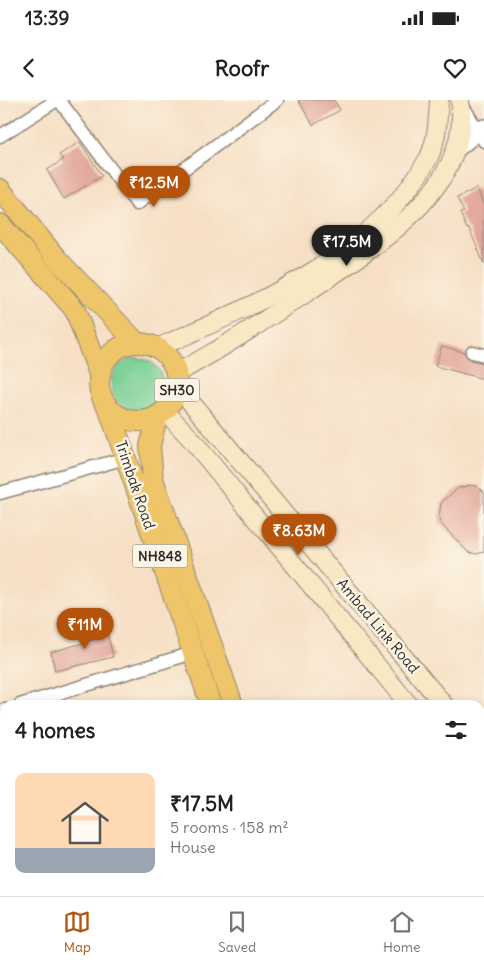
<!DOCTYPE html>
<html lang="en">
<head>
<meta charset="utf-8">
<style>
	:root { --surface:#fff; --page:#f6f6f6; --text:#222; --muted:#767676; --line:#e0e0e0; --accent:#b45309 }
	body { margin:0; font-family:Delius,sans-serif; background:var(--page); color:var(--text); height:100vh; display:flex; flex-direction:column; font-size:19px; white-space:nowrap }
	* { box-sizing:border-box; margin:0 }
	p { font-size:16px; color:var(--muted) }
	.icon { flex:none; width:28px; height:28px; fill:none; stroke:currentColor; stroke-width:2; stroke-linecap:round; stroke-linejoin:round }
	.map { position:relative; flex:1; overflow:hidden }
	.panel { position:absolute; left:0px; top:600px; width:485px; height:196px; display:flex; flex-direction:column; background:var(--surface); border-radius:15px 15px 0 0; box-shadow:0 2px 8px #0003 }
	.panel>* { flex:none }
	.price { position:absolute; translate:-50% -42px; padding:0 11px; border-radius:18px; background:var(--accent); color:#fff; font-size:16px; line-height:32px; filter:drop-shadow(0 1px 2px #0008) }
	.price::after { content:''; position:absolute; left:50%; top:30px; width:15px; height:11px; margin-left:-8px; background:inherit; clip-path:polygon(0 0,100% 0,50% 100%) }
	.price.on { background:#222; color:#fff }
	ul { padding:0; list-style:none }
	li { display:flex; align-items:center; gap:15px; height:125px; padding:0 15px }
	li span { display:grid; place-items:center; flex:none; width:140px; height:100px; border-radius:10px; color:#555 }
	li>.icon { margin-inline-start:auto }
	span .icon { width:60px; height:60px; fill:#fffc; stroke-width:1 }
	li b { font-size:21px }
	h2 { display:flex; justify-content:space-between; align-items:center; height:60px; padding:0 15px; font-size:21px }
	.status { display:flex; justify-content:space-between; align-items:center; height:35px; padding:0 25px; background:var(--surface); direction:ltr }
	.status svg { height:14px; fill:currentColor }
	header { display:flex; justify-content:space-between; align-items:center; height:65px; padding:0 15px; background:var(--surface); font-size:22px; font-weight:700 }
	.tabs { display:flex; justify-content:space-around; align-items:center; height:70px; border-top:1px solid var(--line); background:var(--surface); font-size:14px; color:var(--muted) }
	.tabs a { display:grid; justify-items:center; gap:2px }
	.tabs .on { color:var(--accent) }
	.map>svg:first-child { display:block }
</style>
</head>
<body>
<div class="status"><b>13:39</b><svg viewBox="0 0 49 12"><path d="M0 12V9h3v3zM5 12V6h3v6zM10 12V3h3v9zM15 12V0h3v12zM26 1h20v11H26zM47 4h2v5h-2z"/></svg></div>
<header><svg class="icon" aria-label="back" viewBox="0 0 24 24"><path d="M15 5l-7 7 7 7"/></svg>Roofr<svg class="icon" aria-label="heart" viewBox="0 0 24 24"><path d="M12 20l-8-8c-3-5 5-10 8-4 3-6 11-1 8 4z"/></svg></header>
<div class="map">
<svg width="484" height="796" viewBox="0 0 484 796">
	<rect width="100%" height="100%" fill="#fcf5e5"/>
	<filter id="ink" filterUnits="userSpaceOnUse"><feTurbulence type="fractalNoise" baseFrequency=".02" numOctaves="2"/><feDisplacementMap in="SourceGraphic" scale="10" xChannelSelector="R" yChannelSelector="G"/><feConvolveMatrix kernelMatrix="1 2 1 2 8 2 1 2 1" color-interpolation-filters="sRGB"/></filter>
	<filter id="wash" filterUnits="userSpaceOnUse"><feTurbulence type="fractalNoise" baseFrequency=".0096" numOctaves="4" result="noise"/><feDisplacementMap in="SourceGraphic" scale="20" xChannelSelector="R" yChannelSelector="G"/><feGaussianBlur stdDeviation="1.12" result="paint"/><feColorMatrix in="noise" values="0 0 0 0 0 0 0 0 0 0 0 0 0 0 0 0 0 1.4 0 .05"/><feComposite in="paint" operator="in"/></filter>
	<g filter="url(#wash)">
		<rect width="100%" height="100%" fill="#f6dfc4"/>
		<circle fill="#78cf94" stroke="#527d60" cx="137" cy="284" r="26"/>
		<g id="blocks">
			<g fill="#e1a499">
				<path d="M 298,0 L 334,0 L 340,10 L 313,25 Z"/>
				<path d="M 80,42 L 102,76 L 64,99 L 47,70 L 63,60 L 59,55 Z"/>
				<path d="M 477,88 L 484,106 L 484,164 L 469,128 L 467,129 L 460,113 L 464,112 L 457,98 Z"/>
				<path d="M 442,246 L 464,252 L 470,260 L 484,263 L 484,279 L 435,266 Z"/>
				<path d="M 471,385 L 478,386 L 484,392 L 484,452 L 476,454 L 468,452 L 440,423 L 439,418 L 441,403 L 458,388 Z"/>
				<path d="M 105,523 L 113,557 L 55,571 L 51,552 L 93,540 L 89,526 Z"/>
			</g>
		</g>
	</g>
	<g filter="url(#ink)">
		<use href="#blocks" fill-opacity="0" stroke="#908578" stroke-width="1"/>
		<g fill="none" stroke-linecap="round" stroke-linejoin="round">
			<defs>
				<g id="minor">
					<path d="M 59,0 L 137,104 L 277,0"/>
					<path d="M 461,3 L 484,41"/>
					<path d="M 0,36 L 57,0"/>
					<path d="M 472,252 L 484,255"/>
					<path d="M 0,393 L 126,358"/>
					<path d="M 20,605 L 193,553"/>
					<path d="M 0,611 L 5,610"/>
				</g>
				<path id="tertiary" d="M 453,53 L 484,27"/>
				<g id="secondary">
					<path d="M 157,248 C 253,206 374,156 428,59 C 437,42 438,19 439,0"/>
					<path d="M 177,273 C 223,248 265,220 309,191 C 371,149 473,90 460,0"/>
					<path d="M 178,287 L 444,605"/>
					<path d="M 165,311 L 192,340 L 409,605"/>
					<path d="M 480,648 L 484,653"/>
					<path d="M 480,691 L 484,695"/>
				</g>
				<g id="primary">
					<path d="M 480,779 L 484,777"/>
					<path d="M 421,796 L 437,791"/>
				</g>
				<g id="trunk">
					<path d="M 0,89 L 57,159 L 136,242"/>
					<path d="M 0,124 L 75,210 L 100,276"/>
					<circle cx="138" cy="282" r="39"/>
					<path d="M 108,307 L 211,605"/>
					<path d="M 157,317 L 150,346 L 153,379 L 233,605"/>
					<path d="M 276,791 L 277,796"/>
					<path d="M 298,791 L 300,796"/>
					<path d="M 243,796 L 245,791"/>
				</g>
			</defs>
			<use href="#minor" stroke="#908578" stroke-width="15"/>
			<use href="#tertiary" stroke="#908578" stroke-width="18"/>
			<use href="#secondary" stroke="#908578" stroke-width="20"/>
			<use href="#primary" stroke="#908578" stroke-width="21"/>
			<use href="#trunk" stroke="#908578" stroke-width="22"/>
			<use href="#minor" stroke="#fff" stroke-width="12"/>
			<use href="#tertiary" stroke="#fff" stroke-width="15"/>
			<use href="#secondary" stroke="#f8e8c3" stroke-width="18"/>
			<use href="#primary" stroke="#eec569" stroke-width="19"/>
			<use href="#trunk" stroke="#eec569" stroke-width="20"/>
		</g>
	</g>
	<g text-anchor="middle" stroke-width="5" stroke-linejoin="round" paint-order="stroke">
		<g fill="#fcf5e5" stroke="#6a6863" stroke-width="1">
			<rect x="154.5" y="278.5" width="45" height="23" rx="4"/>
			<rect x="132.5" y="444.5" width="55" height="23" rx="4"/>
		</g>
		<g font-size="14" font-weight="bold" fill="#2b2b2b">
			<text x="177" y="295">SH30</text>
			<text x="160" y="461">NH848</text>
		</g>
		<g font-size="15" fill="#2b2b2b" stroke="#fcf5e5">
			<text transform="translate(135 385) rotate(71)" y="5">Trimbak Road</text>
			<text transform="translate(378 526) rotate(50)" y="5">Ambad Link Road</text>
		</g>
	</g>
</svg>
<b class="price" style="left:154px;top:108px">₹12.5M</b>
<b class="price on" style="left:347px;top:167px">₹17.5M</b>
<b class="price" style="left:299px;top:456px">₹8.63M</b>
<b class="price" style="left:85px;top:550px">₹11M</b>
<section class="panel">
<h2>4 homes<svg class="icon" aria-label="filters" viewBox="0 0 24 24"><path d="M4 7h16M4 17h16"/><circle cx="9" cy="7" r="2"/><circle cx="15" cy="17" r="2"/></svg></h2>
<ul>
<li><span style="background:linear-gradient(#ffd9b3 75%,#9aa5b1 0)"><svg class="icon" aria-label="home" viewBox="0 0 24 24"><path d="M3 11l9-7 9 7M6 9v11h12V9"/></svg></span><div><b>₹17.5M</b><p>5 rooms · 158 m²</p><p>House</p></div></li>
</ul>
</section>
</div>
<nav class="tabs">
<a class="on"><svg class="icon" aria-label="map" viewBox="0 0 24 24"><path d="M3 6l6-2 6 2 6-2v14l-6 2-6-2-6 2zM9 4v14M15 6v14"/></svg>Map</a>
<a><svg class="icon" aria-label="saved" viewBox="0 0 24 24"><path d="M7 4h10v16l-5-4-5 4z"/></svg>Saved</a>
<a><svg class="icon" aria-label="home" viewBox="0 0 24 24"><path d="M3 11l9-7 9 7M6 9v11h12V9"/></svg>Home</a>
</nav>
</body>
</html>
